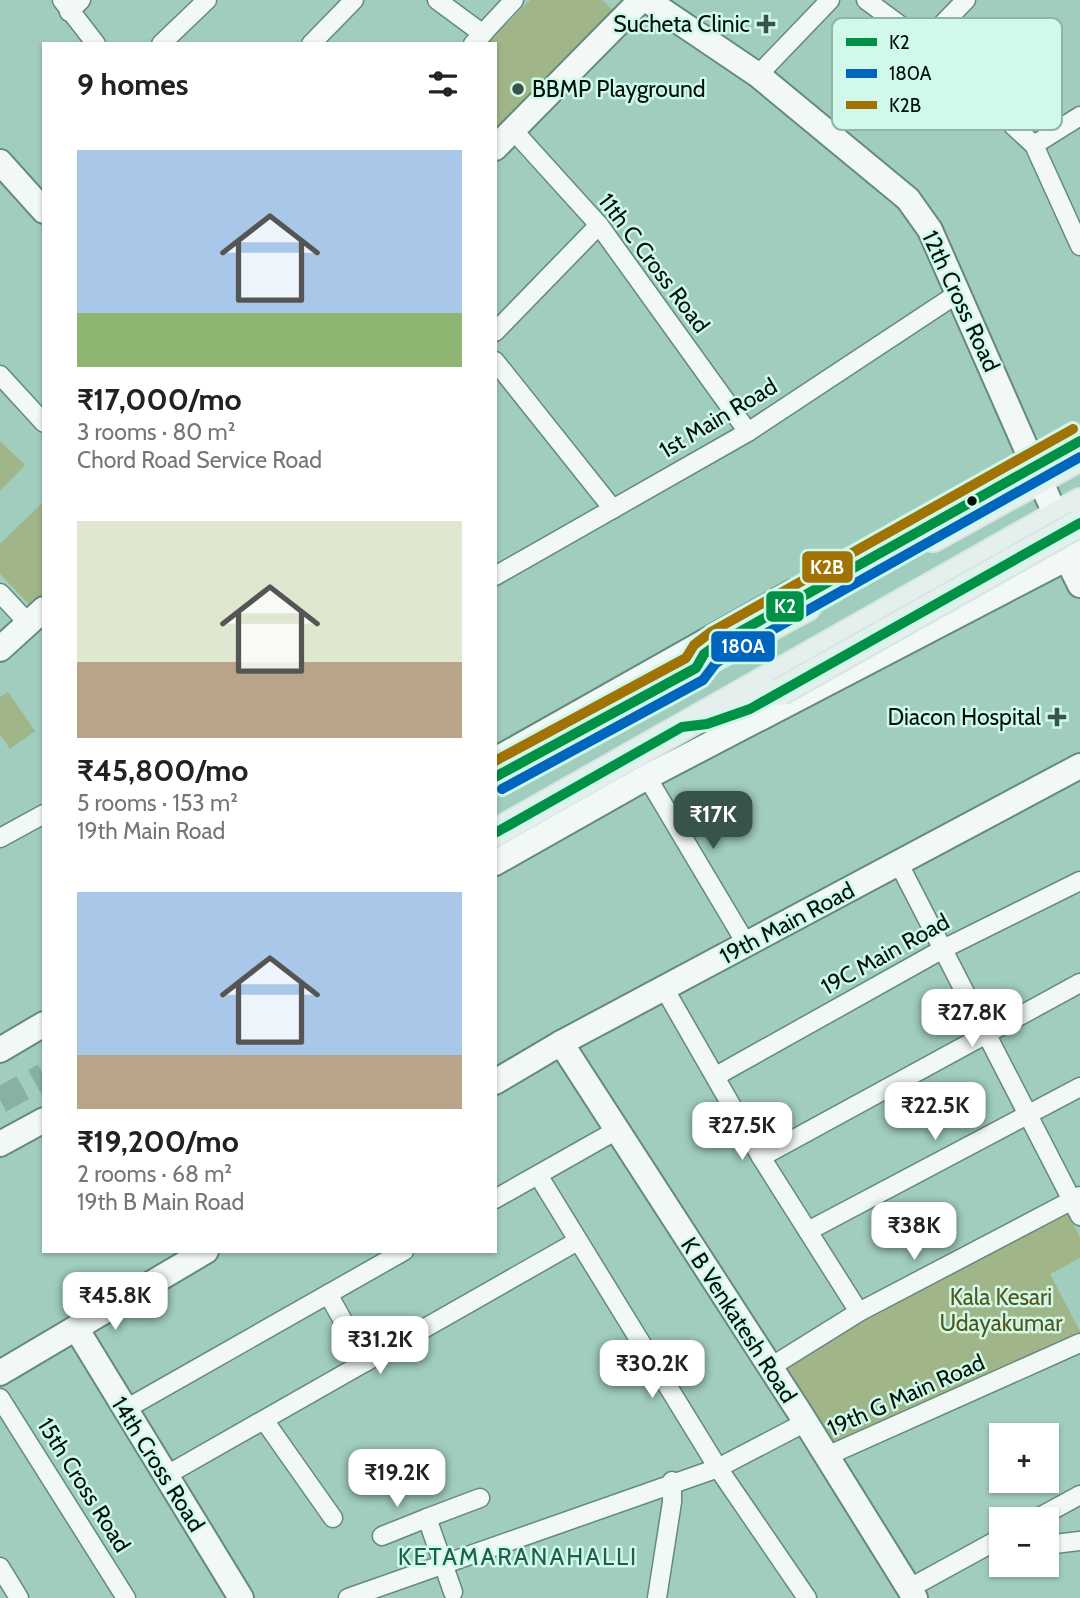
<!DOCTYPE html>
<html lang="en">
<head>
<meta charset="utf-8">
<style>
	:root { --surface:#fff; --page:#f6f6f6; --text:#222; --muted:#767676; --accent:#385349 }
	body { margin:0; font-family:Cabin,sans-serif; background:var(--page); color:var(--text); height:100vh; display:flex; flex-direction:column; font-size:26px; white-space:nowrap }
	* { box-sizing:border-box; margin:0 }
	p { font-size:23px; color:var(--muted) }
	.icon { flex:none; width:38px; height:38px; fill:none; stroke:currentColor; stroke-width:2; stroke-linecap:round; stroke-linejoin:round }
	.map { position:relative; flex:1; overflow:hidden }
	.side { position:absolute; left:42px; top:42px; width:455px; height:1211px; display:flex; flex-direction:column; background:var(--surface); border-radius:0px; box-shadow:0 2px 5px #0004 }
	.side>* { flex:none }
	.buttons { position:absolute; left:989px; top:1423px; display:grid; gap:14px }
	.buttons a { display:grid; place-items:center; width:70px; height:70px; border-radius:0px; background:var(--surface); box-shadow:0 2px 5px #0004; font-size:35px }
	.price { position:absolute; translate:-50% -60px; padding:0 16px; border-radius:14px; background:#fff; color:#222; font-size:23px; line-height:46px; filter:drop-shadow(0 2px 4px #0008) }
	.price::after { content:''; position:absolute; left:50%; top:42px; width:21px; height:16px; margin-left:-10px; background:inherit; clip-path:polygon(0 0,100% 0,50% 100%) }
	.price.selected { background:var(--accent); color:#fff }
	ul { padding:0; list-style:none }
	li { display:grid; align-content:center; gap:14px; height:371px; padding:0 35px }
	li span { display:grid; place-items:center; height:217px; border-radius:0px; color:#555 }
	li>.icon { margin-inline-start:auto }
	span .icon { width:126px; height:126px; fill:#fffc; stroke-width:1 }
	li b { font-size:30px }
	h2 { display:flex; justify-content:space-between; align-items:center; height:84px; padding:0 35px; font-size:30px }
	.map>svg:first-child { display:block }
</style>
</head>
<body>
<div class="map">
<svg width="1080" height="1598" viewBox="0 0 1080 1598">
	<rect width="100%" height="100%" fill="#a0cdbd"/>
	<g fill="#a0b588">
		<path d="M 530,0 L 602,0 L 616,13 L 495,134 L 495,44 L 487,44 Z"/>
		<path d="M 0,441 L 25,465 L 0,491 Z"/>
		<path d="M 44,501 L 44,595 L 32,607 L 0,574 L 0,544 Z"/>
		<path d="M 8,692 L 35,731 L 10,749 L 0,734 L 0,697 Z"/>
		<path d="M 1065,1209 L 1080,1237 L 1080,1258 L 1050,1274 L 1080,1331 L 1080,1338 L 837,1446 L 786,1365 Z"/>
	</g>
	<g fill="none" stroke-linecap="round" stroke-linejoin="round">
		<path stroke="#88b1a2" stroke-width="26" stroke-dasharray="26 13" stroke-linecap="butt" d="M 0,1100 L 44,1076"/>
		<defs>
			<g id="street">
				<path d="M 62,0 L 96,44"/>
				<path d="M 437,0 L 483,34"/>
				<path d="M 866,0 L 924,43 L 1034,145 L 1080,246"/>
				<path d="M 69,12 L 81,0"/>
				<path d="M 924,43 L 966,0"/>
				<path d="M 161,44 L 207,0"/>
				<path d="M 311,44 L 354,0"/>
				<path d="M 473,44 L 514,0"/>
				<path d="M 758,75 L 830,0"/>
				<path d="M 513,130 L 599,225 L 748,432"/>
				<path d="M 1034,145 L 1080,116"/>
				<path d="M 495,332 L 599,225"/>
				<path d="M 495,361 L 613,509"/>
				<path d="M 0,375 L 44,423"/>
				<path d="M 495,576 L 748,432 L 960,292"/>
				<path d="M 0,593 L 29,624"/>
				<path d="M 647,777 L 747,945"/>
				<path d="M 0,838 L 44,814"/>
				<path d="M 899,864 L 1080,1216"/>
				<path d="M 664,988 L 761,1157 L 859,1312"/>
				<path d="M 716,1076 L 943,949 L 1080,881"/>
				<path d="M 761,1157 L 1080,983"/>
				<path d="M 538,1175 L 718,1468 L 807,1598"/>
				<path d="M 495,1199 L 617,1130"/>
				<path d="M 808,1231 L 1080,1087"/>
				<path d="M 328,1294 L 366,1362"/>
				<path d="M 769,1368 L 859,1312 L 1080,1196"/>
				<path d="M 0,1398 L 126,1598"/>
				<path d="M 124,1410 L 404,1251"/>
				<path d="M 264,1420 L 333,1518"/>
				<path d="M 827,1456 L 1080,1343"/>
				<path d="M 165,1476 L 576,1242"/>
				<path d="M 1036,1519 L 1080,1495"/>
				<path d="M 382,1536 L 427,1518"/>
				<path d="M 1046,1545 L 1080,1541"/>
				<path d="M 0,1567 L 19,1598"/>
				<path d="M 910,1588 L 1001,1538"/>
				<path d="M 453,1592 L 427,1518 L 480,1498"/>
				<path d="M 348,1598 L 718,1468 L 806,1422"/>
				<path d="M 657,1598 L 672,1502 L 672,1481"/>
			</g>
			<g id="secondary">
				<path d="M 647,0 L 758,75 L 908,199 L 930,230 L 1056,516 L 1067,559 L 1080,585"/>
				<path d="M 495,148 L 641,0"/>
				<path d="M 0,162 L 44,211"/>
				<path d="M 0,649 L 44,609"/>
				<path d="M 495,760 L 793,592"/>
				<path d="M 495,863 L 647,777 L 1079,552"/>
				<path d="M 561,1043 L 800,1413 L 915,1598"/>
				<path d="M 0,1050 L 44,1024"/>
				<path d="M 495,1082 L 561,1043 L 1080,766"/>
				<path d="M 0,1144 L 44,1120"/>
				<path d="M 76,1328 L 241,1598"/>
				<path d="M 0,1373 L 206,1251"/>
			</g>
			<g id="primary">
				<path d="M 933,538 L 1080,457"/>
				<path d="M 495,777 L 807,607"/>
				<path d="M 495,833 L 1080,502"/>
			</g>
		</defs>
		<use href="#street" stroke="#648a7e" stroke-width="21"/>
		<use href="#secondary" stroke="#648a7e" stroke-width="28"/>
		<use href="#primary" stroke="#d4e8e1" stroke-width="30"/>
		<use href="#street" stroke="#f1f8f5" stroke-width="18"/>
		<use href="#secondary" stroke="#f1f8f5" stroke-width="24"/>
		<use href="#primary" stroke="#e5efee" stroke-width="26"/>
		<defs>
			<g id="primary-bridge">
				<path d="M 776,611 L 1080,441"/>
				<path d="M 780,692 L 1080,523"/>
			</g>
		</defs>
		<use href="#primary-bridge" stroke="#d4e8e1" stroke-width="30" stroke-linecap="butt"/>
		<use href="#primary-bridge" stroke="#e5efee" stroke-width="26"/>
		<defs>
			<g id="bus-1">
				<path d="M 495,777 L 696,668 L 704,654 L 718,644 L 1080,441"/>
				<path d="M 495,833 L 682,727 L 707,724 L 750,709 L 1080,523"/>
			</g>
			<path id="bus-2" d="M 502,789 L 703,680 L 715,664 L 726,656 L 1080,457"/>
			<path id="bus-3" d="M 495,761 L 686,658 L 694,645 L 711,632 L 1073,429"/>
		</defs>
		<use href="#bus-1" stroke="#d0f9e9" stroke-width="16"/>
		<use href="#bus-2" stroke="#d0f9e9" stroke-width="16"/>
		<use href="#bus-3" stroke="#d0f9e9" stroke-width="16"/>
		<use href="#bus-1" stroke="#009046" stroke-width="10"/>
		<use href="#bus-2" stroke="#0065bd" stroke-width="10"/>
		<use href="#bus-3" stroke="#a17204" stroke-width="10"/>
	</g>
	<g fill="#385349" stroke="#d0f9e9" stroke-width="2.5">
		<path d="M762.5 13.5h7v7h7v7h-7v7h-7v-7h-7v-7h7z"/>
		<circle cx="518" cy="89" r="7"/>
		<path d="M1053.5 706.5h7v7h7v7h-7v7h-7v-7h-7v-7h7z"/>
	</g>
	<circle fill="#00120a" stroke="#d0f9e9" stroke-width="2.5" cx="972" cy="501" r="6"/>
	<g text-anchor="middle" stroke-width="5" stroke-linejoin="round" paint-order="stroke">
		<g font-size="23" fill="#00120a" stroke="#d0f9e9" text-anchor="end">
			<text x="750" y="32">Sucheta Clinic</text>
			<text x="532" y="97" text-anchor="start">BBMP Playground</text>
			<text x="1041" y="725">Diacon Hospital</text>
		</g>
		<g font-size="23" fill="#00120a" stroke="#d0f9e9">
			<text transform="translate(654 263) rotate(53)" y="8">11th C Cross Road</text>
			<text transform="translate(961 301) rotate(65)" y="8">12th Cross Road</text>
			<text transform="translate(718 418) rotate(-31)" y="8">1st Main Road</text>
			<text transform="translate(787 923) rotate(-28)" y="8">19th Main Road</text>
			<text transform="translate(885 954) rotate(-29)" y="8">19C Main Road</text>
			<text transform="translate(739 1320) rotate(57)" y="8">K B Venkatesh Road</text>
			<text transform="translate(906 1395) rotate(-24)" y="8">19th G Main Road</text>
			<text transform="translate(158 1464) rotate(58)" y="8">14th Cross Road</text>
			<text transform="translate(84 1485) rotate(58)" y="8">15th Cross Road</text>
		</g>
		<g font-size="23" fill="#555518" stroke="#d0f9e9">
			<text x="1001" y="1305">Kala Kesari<tspan x="1001" dy="26">Udayakumar</tspan></text>
		</g>
		<g font-size="24" letter-spacing="2" fill="#1c604c" stroke="#d0f9e9">
			<text x="518" y="1565">KETAMARANAHALLI</text>
		</g>
	</g>
	<rect x="832" y="18" width="230" height="112" rx="10" fill="#d0f9e9" stroke="#92b4a6" stroke-width="2"/>
	<rect x="846" y="38" width="31" height="8" fill="#009046"/>
	<rect x="846" y="69" width="31" height="9" fill="#0065bd"/>
	<rect x="846" y="101" width="31" height="8" fill="#a17204"/>
	<g font-size="19" fill="#00120a">
		<text x="889" y="49">K2</text>
		<text x="889" y="80">180A</text>
		<text x="889" y="112">K2B</text>
	</g>
	<g stroke="#d0f9e9" stroke-width="2.5">
		<rect x="801" y="550" width="53" height="34" rx="7" fill="#a17204"/>
		<rect x="765" y="590" width="40" height="33" rx="7" fill="#009046"/>
		<rect x="710" y="630" width="66" height="33" rx="7" fill="#0065bd"/>
	</g>
	<g font-size="19" text-anchor="middle" font-weight="bold" fill="#fff">
		<text x="827" y="574">K2B</text>
		<text x="785" y="613">K2</text>
		<text x="743" y="653">180A</text>
	</g>
</svg>
<div class="buttons">
<a>+</a>
<a>−</a>
</div>
<b class="price selected" style="left:713px;top:851px">₹17K</b>
<b class="price" style="left:972px;top:1049px">₹27.8K</b>
<b class="price" style="left:935px;top:1142px">₹22.5K</b>
<b class="price" style="left:742px;top:1162px">₹27.5K</b>
<b class="price" style="left:914px;top:1262px">₹38K</b>
<b class="price" style="left:115px;top:1332px">₹45.8K</b>
<b class="price" style="left:380px;top:1376px">₹31.2K</b>
<b class="price" style="left:652px;top:1400px">₹30.2K</b>
<b class="price" style="left:397px;top:1509px">₹19.2K</b>
<section class="side">
<h2>9 homes<svg class="icon" aria-label="filters" viewBox="0 0 24 24"><path d="M4 7h16M4 17h16"/><circle cx="9" cy="7" r="2"/><circle cx="15" cy="17" r="2"/></svg></h2>
<ul>
<li><span style="background:linear-gradient(#a9c7e8 75%,#8fb573 0)"><svg class="icon" aria-label="home" viewBox="0 0 24 24"><path d="M3 11l9-7 9 7M6 9v11h12V9"/></svg></span><div><b>₹17,000/mo</b><p>3 rooms · 80 m²</p><p>Chord Road Service Road</p></div></li>
<li><span style="background:linear-gradient(#dfe7d0 65%,#b9a48a 0)"><svg class="icon" aria-label="home" viewBox="0 0 24 24"><path d="M3 11l9-7 9 7M6 9v11h12V9"/></svg></span><div><b>₹45,800/mo</b><p>5 rooms · 153 m²</p><p>19th Main Road</p></div></li>
<li><span style="background:linear-gradient(#a9c7e8 75%,#b9a48a 0)"><svg class="icon" aria-label="home" viewBox="0 0 24 24"><path d="M3 11l9-7 9 7M6 9v11h12V9"/></svg></span><div><b>₹19,200/mo</b><p>2 rooms · 68 m²</p><p>19th B Main Road</p></div></li>
</ul>
</section>
</div>
</body>
</html>
